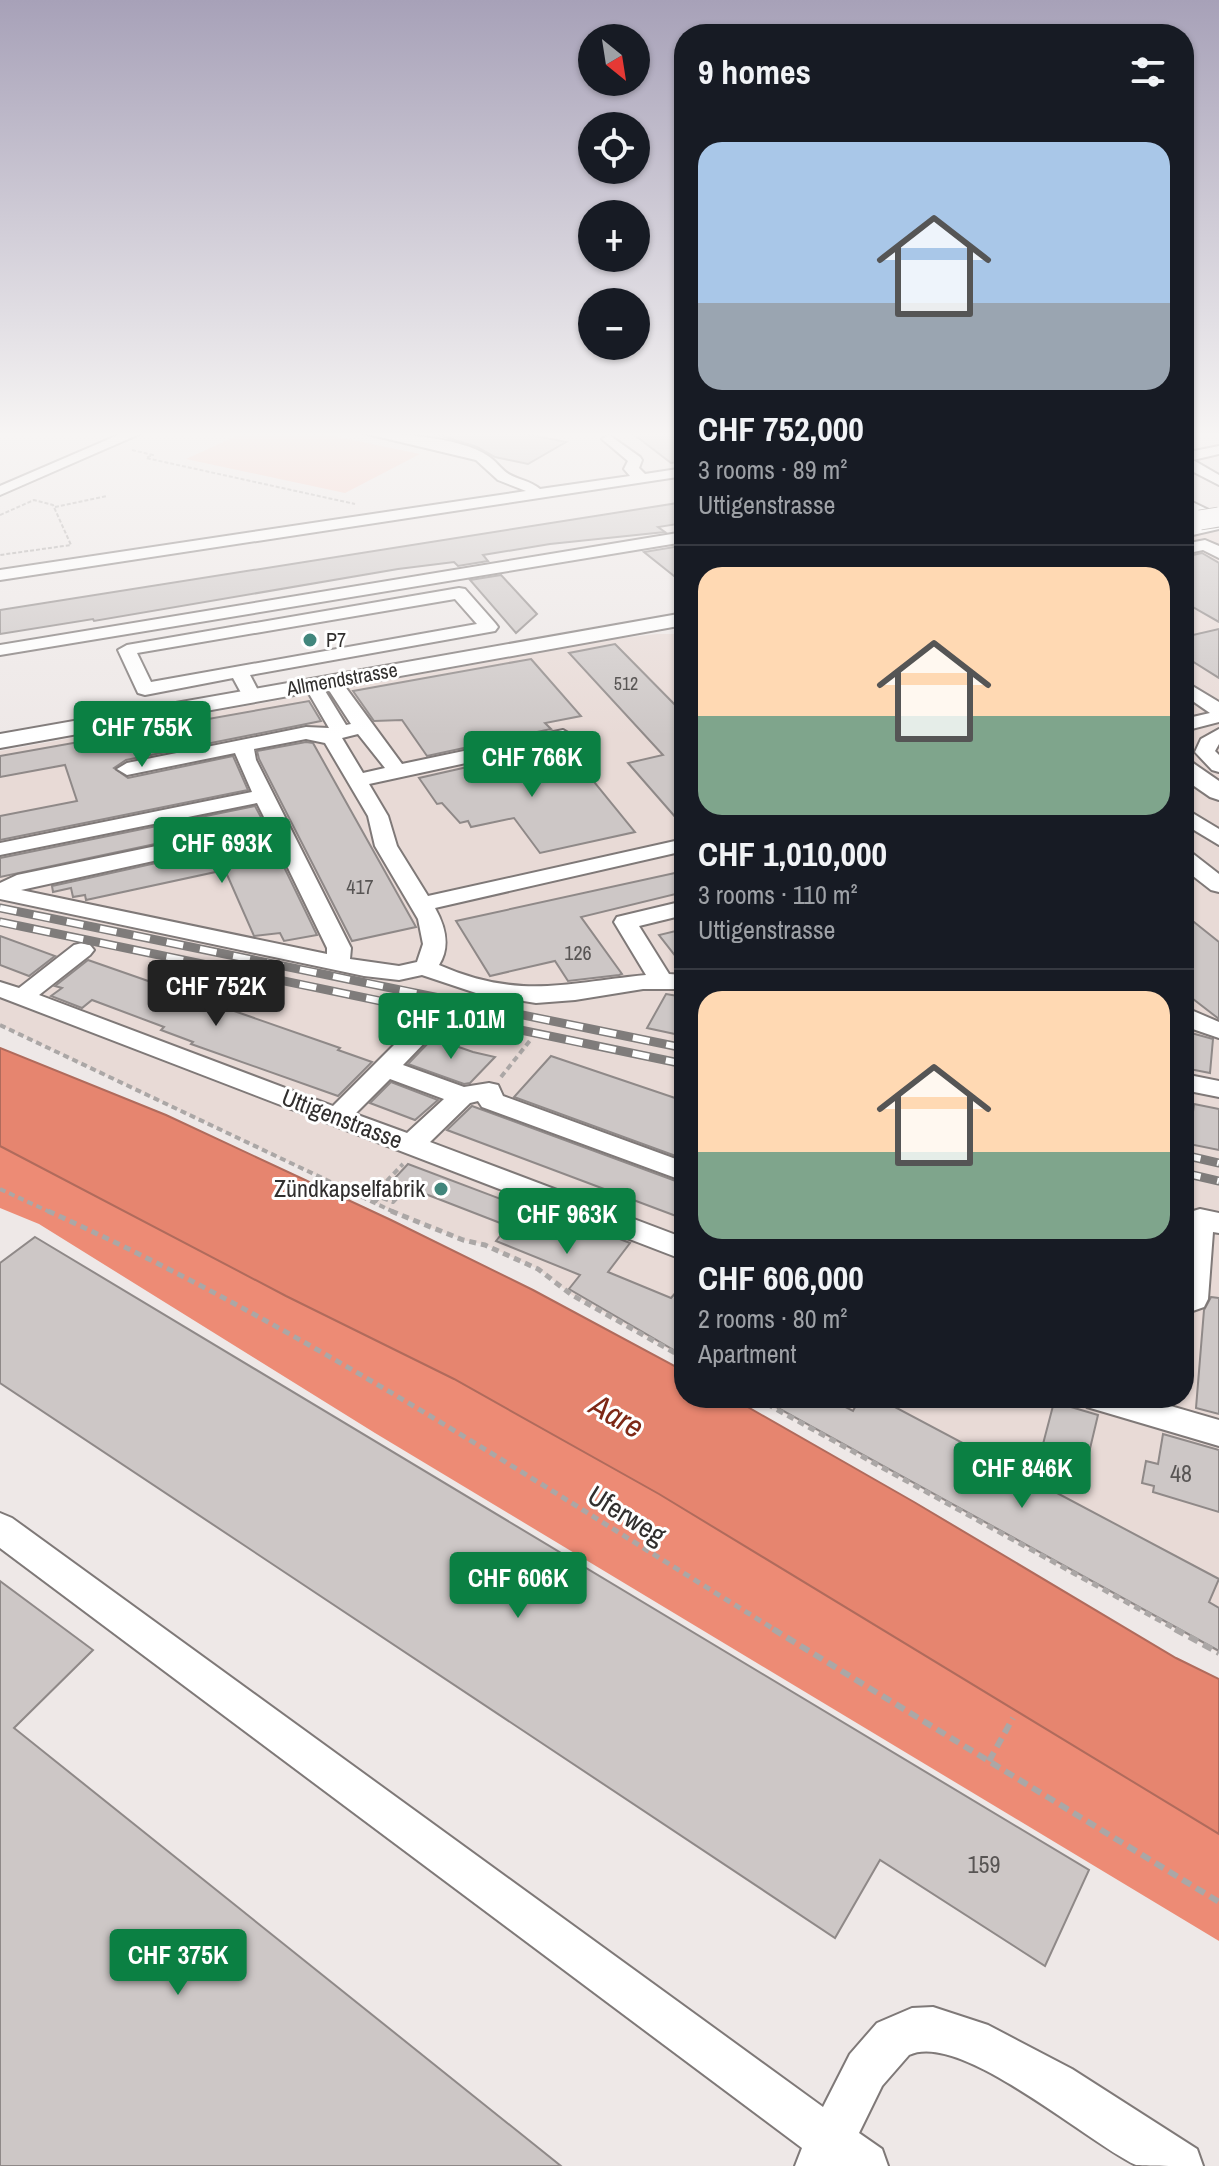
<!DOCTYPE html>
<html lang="en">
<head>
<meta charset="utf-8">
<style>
	:root { --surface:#171b24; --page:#242831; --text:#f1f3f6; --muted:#9ea1a6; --line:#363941; --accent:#0b8043 }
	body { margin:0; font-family:"Archivo Narrow",sans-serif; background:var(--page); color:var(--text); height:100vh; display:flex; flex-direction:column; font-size:30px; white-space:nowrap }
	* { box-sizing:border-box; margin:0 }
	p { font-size:26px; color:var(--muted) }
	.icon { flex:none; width:44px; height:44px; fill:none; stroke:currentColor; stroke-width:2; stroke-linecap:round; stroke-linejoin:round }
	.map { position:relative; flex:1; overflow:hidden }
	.panel { position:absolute; left:674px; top:24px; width:520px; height:1384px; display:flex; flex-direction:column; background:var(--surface); border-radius:32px; box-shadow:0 2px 6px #0004 }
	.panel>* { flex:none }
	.needle { width:52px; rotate:150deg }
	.tools { position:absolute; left:578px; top:24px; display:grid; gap:16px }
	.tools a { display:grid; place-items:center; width:72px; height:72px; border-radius:50%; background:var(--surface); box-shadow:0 2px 6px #0004; font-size:40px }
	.price { position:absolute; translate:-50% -68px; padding:0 18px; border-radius:8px; background:var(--accent); color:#fff; font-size:26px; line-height:52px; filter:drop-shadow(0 2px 4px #0008) }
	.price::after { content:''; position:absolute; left:50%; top:48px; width:24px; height:18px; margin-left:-12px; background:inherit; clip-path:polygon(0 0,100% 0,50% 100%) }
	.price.selected { background:#222; color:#fff }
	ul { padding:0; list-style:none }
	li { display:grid; align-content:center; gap:16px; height:424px; padding:0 24px }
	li+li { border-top:2px solid var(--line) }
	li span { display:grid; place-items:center; height:248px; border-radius:24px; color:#555 }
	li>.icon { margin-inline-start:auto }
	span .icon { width:144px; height:144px; fill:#fffc; stroke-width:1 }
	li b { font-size:34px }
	h2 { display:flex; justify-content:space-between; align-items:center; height:96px; padding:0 24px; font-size:34px }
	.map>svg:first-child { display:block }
</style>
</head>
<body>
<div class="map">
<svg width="1219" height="2166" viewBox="0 0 1219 2166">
	<rect width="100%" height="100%" fill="#eee8e7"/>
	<g fill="#e8dad6">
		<path d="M 1219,529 L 1219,1653 L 756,1398 L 1184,1398 L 1184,537 Z"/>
		<path d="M 657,634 L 684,634 L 684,1358 L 572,1295 L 538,1269 L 485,1245 L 463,1240 L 409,1219 L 0,1025 L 0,751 L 614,639 Z"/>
	</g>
	<path fill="#fac9be" d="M 243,433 L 318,433 L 420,454 L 345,493 L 186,459 Z"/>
	<path fill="#ed8b75" d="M 0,1146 L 286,1296 L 454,1379 L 659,1494 L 1219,1834 L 1219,1941 L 375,1433 L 39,1224 L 0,1208 Z"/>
	<path fill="#e6856f" stroke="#b06b5c" stroke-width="2" d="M 0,1048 L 166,1115 L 391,1220 L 533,1290 L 684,1371 L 684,1398 L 732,1398 L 914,1502 L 1176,1658 L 1219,1679 L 1219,1834 L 659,1494 L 454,1379 L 286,1296 L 0,1146 Z"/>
	<g fill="#cdc7c6" stroke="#8f8988" stroke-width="2">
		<path d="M 433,433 L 520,433 L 566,442 L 528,464 L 495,457 L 477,447 Z"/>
		<path d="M 632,433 L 675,433 L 684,439 L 684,461 L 671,463 Z"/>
		<path d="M 684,502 L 684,523 L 658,527 L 665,532 L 550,544 L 483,555 L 488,561 L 458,566 L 454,562 L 398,569 L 94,621 L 93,619 L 0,634 L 0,610 Z"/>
		<path d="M 680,546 L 684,549 L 684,584 L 644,552 Z"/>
		<path d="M 1202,553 L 1219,563 L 1219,622 L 1184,602 L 1184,557 Z"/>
		<path d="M 501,575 L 537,614 L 516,633 L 470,580 Z"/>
		<path d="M 1219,629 L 1219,678 L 1184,656 L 1184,637 Z"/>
		<path d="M 615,644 L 684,714 L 684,827 L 628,763 L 663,755 L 569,653 Z"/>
		<path d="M 531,659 L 581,716 L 545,723 L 551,729 L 427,756 L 402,720 L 374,721 L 353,691 Z"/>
		<path d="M 309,701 L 321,721 L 126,760 L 114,768 L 128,778 L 233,756 L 248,790 L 0,840 L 0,816 L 77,801 L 65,765 L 0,777 L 0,756 Z"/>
		<path d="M 306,742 L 313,743 L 416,927 L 352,941 L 259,759 L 257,751 Z"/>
		<path d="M 564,745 L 635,832 L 540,853 L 514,818 L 471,827 L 468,821 L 460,823 L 442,803 L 437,804 L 419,778 Z"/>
		<path d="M 255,806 L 263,821 L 0,877 L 0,858 Z"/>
		<path d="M 270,838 L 317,935 L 284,941 L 280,933 L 254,936 L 225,870 L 86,900 L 85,895 L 73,897 L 71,888 L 53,892 L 52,886 Z"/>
		<path d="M 684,871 L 684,892 L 581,917 L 622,974 L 619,975 L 568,981 L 555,961 L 490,976 L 456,921 Z"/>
		<path d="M 1184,914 L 1219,942 L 1219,1019 L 1184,992 Z"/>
		<path d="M 684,929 L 684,967 L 659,935 Z"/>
		<path d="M 0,936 L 55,956 L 29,976 L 0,965 Z"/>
		<path d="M 88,960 L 340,1048 L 338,1050 L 372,1062 L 338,1096 L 191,1044 L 193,1042 L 161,1030 L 164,1027 L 92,1000 L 82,1008 L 51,996 L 62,988 L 55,986 Z"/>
		<path d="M 666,994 L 684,997 L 684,1036 L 647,1028 Z"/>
		<path d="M 1184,1031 L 1213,1039 L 1210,1073 L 1184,1068 Z"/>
		<path d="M 433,1038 L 473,1052 L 495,1057 L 470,1083 L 464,1084 L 408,1064 Z"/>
		<path d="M 551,1056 L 684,1101 L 684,1159 L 514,1097 Z"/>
		<path d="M 391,1082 L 438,1100 L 415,1120 L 370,1103 Z"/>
		<path d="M 1194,1104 L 1219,1109 L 1219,1150 L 1184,1143 L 1184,1119 L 1192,1120 Z"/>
		<path d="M 472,1106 L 684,1184 L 684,1219 L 447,1130 Z"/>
		<path d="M 408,1164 L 599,1236 L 602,1232 L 630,1243 L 608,1272 L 671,1298 L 684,1283 L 684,1356 L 569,1289 L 580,1275 L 496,1241 L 508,1226 L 392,1181 Z"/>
		<path d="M 35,1237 L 1089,1870 L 1045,1966 L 880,1860 L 835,1938 L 0,1383 L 0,1263 Z"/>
		<path d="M 1211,1297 L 1219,1298 L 1219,1414 L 1196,1408 L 1204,1310 Z"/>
		<path d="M 760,1398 L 828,1398 L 853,1411 L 860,1398 L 878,1398 L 1219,1579 L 1209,1602 L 1219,1608 L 1219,1651 Z"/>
		<path d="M 1054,1402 L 1098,1415 L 1088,1457 L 1043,1444 Z"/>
		<path d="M 1163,1434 L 1219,1450 L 1219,1512 L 1153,1492 L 1154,1486 L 1142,1483 L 1146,1461 L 1158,1464 Z"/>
		<path d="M 0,1581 L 93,1650 L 14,1728 L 561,2166 L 0,2166 Z"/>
	</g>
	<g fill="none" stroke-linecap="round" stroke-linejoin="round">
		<defs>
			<g id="minor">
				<path d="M 123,433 L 142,433 L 0,495 L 0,486 Z"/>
				<path d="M 363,433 C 395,433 461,437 488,456 C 495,460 500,468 507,473 C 517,480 530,480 540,489 L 630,476 L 624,469 L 628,461 L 602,439 L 609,435 L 640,457 L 642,460 L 639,468 L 645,474 L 684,468 L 684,476 L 0,580 L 0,570 L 526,491 L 498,480 L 476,460 Z"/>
				<path d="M 1219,446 L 1219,454 L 1193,460 L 1219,475 L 1219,485 L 1184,467 L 1184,453 Z"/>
				<path d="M 1184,498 L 1219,515 L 1219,526 L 1184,508 Z"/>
				<path d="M 684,532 L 684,542 L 0,655 L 0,645 Z"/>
				<path d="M 1205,540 L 1219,546 L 1219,558 L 1203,550 L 1184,554 L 1184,544 Z"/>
				<path d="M 459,588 L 465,589 L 495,623 L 498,627 L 495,631 L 250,675 L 261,696 L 252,702 L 245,700 L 233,678 L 145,695 L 138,693 L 118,650 L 127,645 ZM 455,599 L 477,624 L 151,682 L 137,653 Z"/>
				<path d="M 332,676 L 338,677 L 402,764 L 563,730 L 573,736 L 563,742 L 369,784 L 388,816 L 397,846 L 428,896 L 684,839 L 684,851 L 435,908 C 445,926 451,946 439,965 C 519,1000 565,983 646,975 L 614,922 L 617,917 L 684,901 L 684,915 L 639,926 L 669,974 L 684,975 L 684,989 L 643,989 L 575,1000 L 536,1003 L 479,994 L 422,975 L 399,980 L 364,976 L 0,899 L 0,883 L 17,875 L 267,823 L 257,803 L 0,855 L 0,843 L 252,792 L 235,753 L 127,775 L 117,769 L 127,763 L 306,727 L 329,728 L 304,685 L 313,679 L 319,681 L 346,725 L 351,724 L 323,681 ZM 358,734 L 385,768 L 363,773 L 342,738 ZM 306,739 L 325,743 L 368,816 L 375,846 L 418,919 L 423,944 L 417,962 L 399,966 L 350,959 L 351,948 L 256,760 L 254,749 ZM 272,835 L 327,948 L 327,954 L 21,890 Z"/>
				<path d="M 1184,681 L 1219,702 L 1219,722 L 1184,731 L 1184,719 L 1210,713 L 1184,695 Z"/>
				<path d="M 1219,729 L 1219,744 L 1215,751 L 1219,755 L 1219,772 L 1212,770 L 1195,752 L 1201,739 Z"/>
				<path d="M 1184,808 L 1219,829 L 1219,845 L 1184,824 Z"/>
				<path d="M 1184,851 L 1192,853 L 1219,874 L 1219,892 L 1211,890 L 1184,869 Z"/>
				<path d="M 82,943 L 90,945 L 94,950 L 90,955 L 39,995 L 333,1106 L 408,1031 L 426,1031 L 430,1037 L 403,1065 L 464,1087 L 489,1083 L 498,1085 L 503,1096 L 684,1162 L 684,1181 L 482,1107 L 478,1101 L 470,1103 L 430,1142 L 684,1238 L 684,1260 L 0,997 L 0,982 L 19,988 L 74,945 ZM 390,1079 L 444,1099 L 407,1133 L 355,1114 Z"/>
				<path d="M 1184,1007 L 1219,1022 L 1219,1038 L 1184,1026 Z"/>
				<path d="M 1184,1074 L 1219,1081 L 1219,1097 L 1184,1090 Z"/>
				<path d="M 1200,1209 L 1219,1213 L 1219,1233 L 1213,1232 L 1208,1299 L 1204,1307 L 1184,1314 L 1186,1219 L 1190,1212 Z"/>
				<path d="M 1082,1398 L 1143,1398 L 1219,1420 L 1219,1446 L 1087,1407 Z"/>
				<path d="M 0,1513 L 12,1518 L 823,2107 L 850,2054 L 877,2023 L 912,2008 L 933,2007 L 988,2025 L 1072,2069 L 1197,2149 L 1203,2166 C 1187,2166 1150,2166 1136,2165 C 1088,2143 960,2030 909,2055 L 882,2086 L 859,2133 L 882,2149 L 888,2166 L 795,2166 L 802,2148 L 0,1548 Z"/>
			</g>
			<g id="major">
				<path d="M 1219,517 L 1219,529 L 1184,537 L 1184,525 Z"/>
				<path d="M 684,613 L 684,625 L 0,748 L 0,734 Z"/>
				<path d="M 1184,761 L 1193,763 L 1219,781 L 1219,800 L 1210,797 L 1184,779 Z"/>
			</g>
		</defs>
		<use href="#minor" stroke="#7f7978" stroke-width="4"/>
		<use href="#major" stroke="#7f7978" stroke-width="4"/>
		<g stroke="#aba7a6" stroke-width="2" stroke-dasharray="4 2" stroke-linecap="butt">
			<path d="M 132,450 L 153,455 L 146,458 L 355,504"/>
			<path d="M 55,507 L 107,496"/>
			<path d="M 0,515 L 34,500 L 53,505 L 71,545 L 0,555"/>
		</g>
		<g stroke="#aba7a6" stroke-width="4" stroke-dasharray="6 4" stroke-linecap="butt">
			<path d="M 0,1025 L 396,1213"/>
			<path d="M 501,1077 L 532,1038"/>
			<path d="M 0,1189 L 52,1213"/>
			<path d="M 375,1202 L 379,1197 L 393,1202 L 398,1197 L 379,1189 L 403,1164"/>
		</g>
		<g stroke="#aba7a6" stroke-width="5" stroke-dasharray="7 5" stroke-linecap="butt">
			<path d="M 48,1211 C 303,1326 538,1484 777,1631"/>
			<path d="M 391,1211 L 463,1240 L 485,1245 L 538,1269 L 572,1295 L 684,1358"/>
			<path d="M 756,1398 L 1179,1631"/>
		</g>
		<g stroke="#aba7a6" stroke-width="6" stroke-dasharray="10 6" stroke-linecap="butt">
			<path d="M 773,1629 L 1219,1902"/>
			<path d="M 1175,1629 L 1219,1653"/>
			<path d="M 989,1761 L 1013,1718"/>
		</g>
		<use href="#minor" fill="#fff" fill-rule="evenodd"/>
		<use href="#major" fill="#fff" fill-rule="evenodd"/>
		<defs>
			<g id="rail">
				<path d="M 0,908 L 684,1048"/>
				<path d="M 0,922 L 684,1064"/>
				<path d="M 1184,1155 L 1219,1163"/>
				<path d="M 1184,1173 L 1219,1181"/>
			</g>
		</defs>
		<use href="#rail" stroke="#7f7c7b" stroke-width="9"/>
		<use href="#rail" stroke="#fff" stroke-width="6" stroke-dasharray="17" stroke-linecap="butt"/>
		<defs>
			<path id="major-bridge" d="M 1200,520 L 1219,517"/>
		</defs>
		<use href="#major-bridge" stroke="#7f7978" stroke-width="21" stroke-linecap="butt"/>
		<use href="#major-bridge" stroke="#fff" stroke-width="19"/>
	</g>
	<linearGradient id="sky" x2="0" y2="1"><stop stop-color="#a7a1b8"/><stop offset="0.59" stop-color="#f7f5f4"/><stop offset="1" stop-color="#f7f5f4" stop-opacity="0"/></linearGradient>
	<rect width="1219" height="736" fill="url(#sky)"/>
	<g fill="#41867c" stroke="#fff" stroke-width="3">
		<circle cx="310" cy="640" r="8"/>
		<circle cx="441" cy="1189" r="8"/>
	</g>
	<g text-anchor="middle" stroke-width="6" stroke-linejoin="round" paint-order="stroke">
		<g font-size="18" fill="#585554">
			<text x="626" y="690">512</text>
		</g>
		<g font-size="20" fill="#312f2e" stroke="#fff" text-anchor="start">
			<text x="326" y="647">P7</text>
		</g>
		<g font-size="20" fill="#312f2e" stroke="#fff">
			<text transform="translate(342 679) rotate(-10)" y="7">Allmendstrasse</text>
		</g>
		<g font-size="20" fill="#585554">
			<text x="360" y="894">417</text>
			<text x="578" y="960">126</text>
		</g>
		<g font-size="24" fill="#312f2e" stroke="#fff">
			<text transform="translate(342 1119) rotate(21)" y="8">Uttigenstrasse</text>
		</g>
		<g font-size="24" fill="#312f2e" stroke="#fff" text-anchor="end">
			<text x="425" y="1197">Zündkapselfabrik</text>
		</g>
		<g font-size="24" fill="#585554">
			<text x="1181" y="1482">48</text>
			<text x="984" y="1873">159</text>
		</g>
		<g font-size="28" fill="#312f2e" stroke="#fff">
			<text transform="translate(627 1515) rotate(32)" y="10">Uferweg</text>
		</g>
		<g font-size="32" font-style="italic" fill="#7e2816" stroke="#fff">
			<text transform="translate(617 1416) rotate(30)" y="11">Aare</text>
		</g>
	</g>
</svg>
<div class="tools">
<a><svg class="needle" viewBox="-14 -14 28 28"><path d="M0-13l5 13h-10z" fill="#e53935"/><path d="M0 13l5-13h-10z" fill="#9ea1a6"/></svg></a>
<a><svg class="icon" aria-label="locate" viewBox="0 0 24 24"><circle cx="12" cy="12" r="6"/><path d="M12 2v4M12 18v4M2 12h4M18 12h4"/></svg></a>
<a>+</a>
<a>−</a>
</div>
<b class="price" style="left:142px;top:769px">CHF 755K</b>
<b class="price" style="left:532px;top:799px">CHF 766K</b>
<b class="price" style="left:222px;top:885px">CHF 693K</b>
<b class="price selected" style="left:216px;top:1028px">CHF 752K</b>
<b class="price" style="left:451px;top:1061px">CHF 1.01M</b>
<b class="price" style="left:567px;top:1256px">CHF 963K</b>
<b class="price" style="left:1022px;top:1510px">CHF 846K</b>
<b class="price" style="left:518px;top:1620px">CHF 606K</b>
<b class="price" style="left:178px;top:1997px">CHF 375K</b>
<section class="panel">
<h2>9 homes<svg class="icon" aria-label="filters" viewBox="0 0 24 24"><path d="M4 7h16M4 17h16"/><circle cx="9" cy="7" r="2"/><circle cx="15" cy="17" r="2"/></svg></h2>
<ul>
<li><span style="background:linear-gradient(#a9c7e8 65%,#9aa5b1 0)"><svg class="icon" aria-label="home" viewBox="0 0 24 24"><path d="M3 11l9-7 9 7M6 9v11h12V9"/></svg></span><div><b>CHF 752,000</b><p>3 rooms · 89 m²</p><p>Uttigenstrasse</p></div></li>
<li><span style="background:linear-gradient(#ffd9b3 60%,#7fa58c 0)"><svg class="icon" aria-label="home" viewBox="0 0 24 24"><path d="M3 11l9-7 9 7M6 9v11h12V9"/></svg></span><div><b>CHF 1,010,000</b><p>3 rooms · 110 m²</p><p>Uttigenstrasse</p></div></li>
<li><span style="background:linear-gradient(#ffd9b3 65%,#7fa58c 0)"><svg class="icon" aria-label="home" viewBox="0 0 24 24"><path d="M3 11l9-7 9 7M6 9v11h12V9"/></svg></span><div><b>CHF 606,000</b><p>2 rooms · 80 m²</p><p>Apartment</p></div></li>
</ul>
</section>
</div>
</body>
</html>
